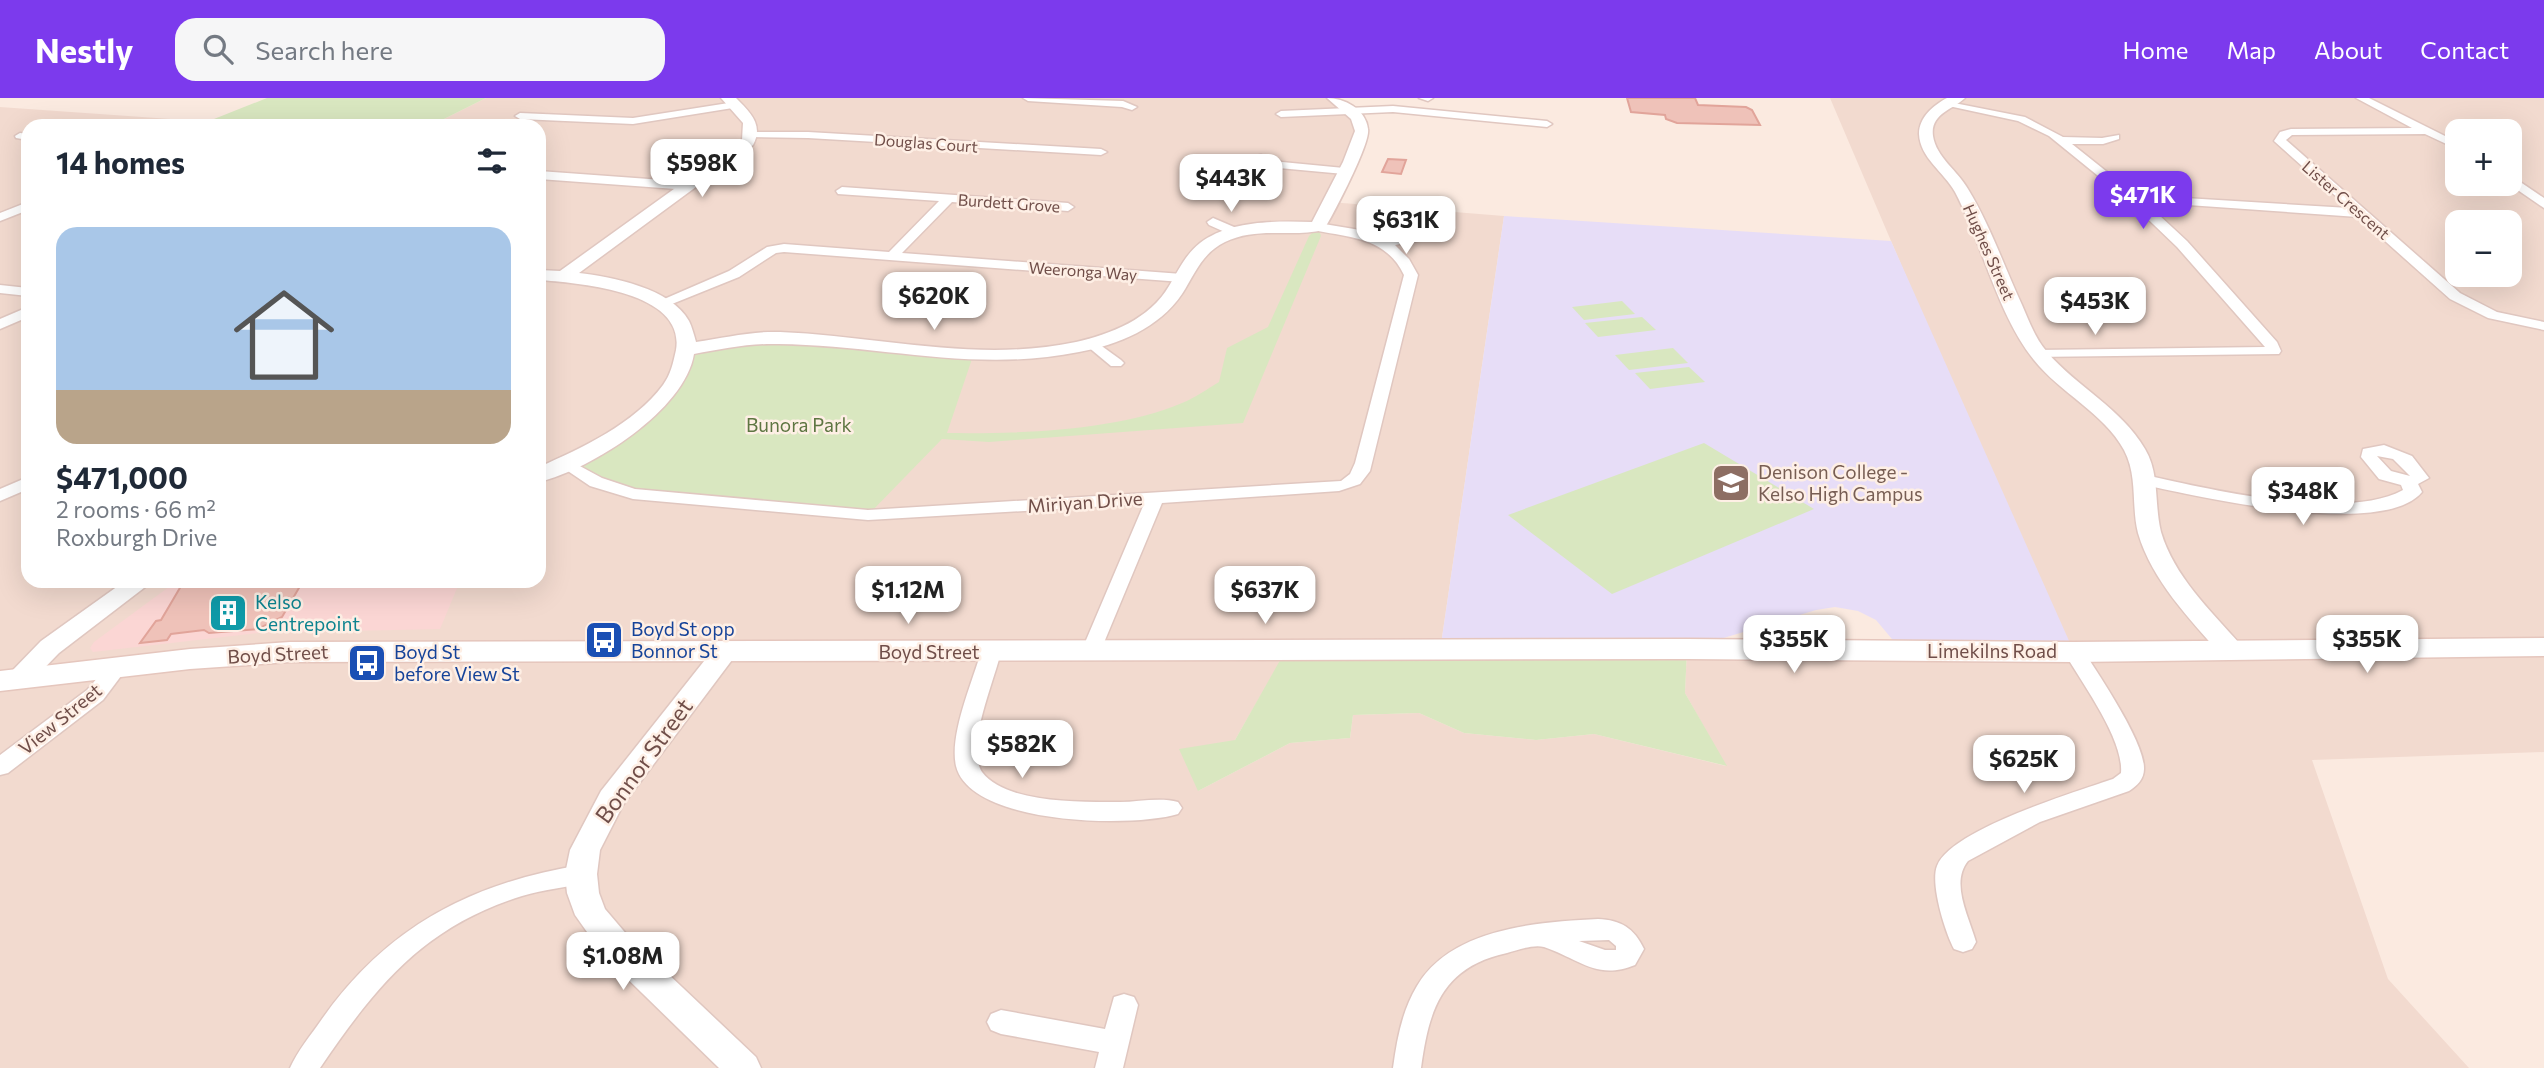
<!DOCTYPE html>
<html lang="en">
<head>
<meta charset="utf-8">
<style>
	:root { --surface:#fff; --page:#f6f6f7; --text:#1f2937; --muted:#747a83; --accent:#7c3aed }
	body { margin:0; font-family:Commissioner,sans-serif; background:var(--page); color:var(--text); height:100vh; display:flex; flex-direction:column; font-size:26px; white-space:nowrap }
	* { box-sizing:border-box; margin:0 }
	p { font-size:23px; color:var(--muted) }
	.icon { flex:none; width:38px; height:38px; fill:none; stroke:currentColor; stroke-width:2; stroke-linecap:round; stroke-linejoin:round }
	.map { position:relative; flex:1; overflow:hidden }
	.drawer { position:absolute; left:21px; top:21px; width:525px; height:469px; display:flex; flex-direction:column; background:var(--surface); border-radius:21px; box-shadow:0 7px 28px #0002 }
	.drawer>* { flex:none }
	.fabs { position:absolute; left:2445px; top:21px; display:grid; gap:14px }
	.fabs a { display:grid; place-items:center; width:77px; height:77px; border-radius:14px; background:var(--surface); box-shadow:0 7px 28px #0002; font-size:35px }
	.price { position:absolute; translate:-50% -60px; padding:0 16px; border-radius:14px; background:#fff; color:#222; font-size:23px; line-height:46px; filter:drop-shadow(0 2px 4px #0008) }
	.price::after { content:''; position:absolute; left:50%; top:42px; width:21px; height:16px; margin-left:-10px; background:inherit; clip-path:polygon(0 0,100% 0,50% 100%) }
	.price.current { background:var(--accent); color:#fff }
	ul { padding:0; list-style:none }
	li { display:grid; align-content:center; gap:14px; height:371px; padding:0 35px }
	li span { display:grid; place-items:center; height:217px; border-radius:21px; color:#555 }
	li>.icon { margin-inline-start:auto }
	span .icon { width:126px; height:126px; fill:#fffc; stroke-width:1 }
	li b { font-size:30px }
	h2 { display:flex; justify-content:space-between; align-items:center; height:84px; padding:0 35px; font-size:30px }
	header { display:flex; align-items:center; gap:42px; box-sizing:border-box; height:98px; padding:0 35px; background:var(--accent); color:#fff }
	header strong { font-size:33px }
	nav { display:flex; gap:38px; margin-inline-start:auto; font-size:24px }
	.search { width:490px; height:63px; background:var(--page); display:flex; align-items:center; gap:18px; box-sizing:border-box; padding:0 24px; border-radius:21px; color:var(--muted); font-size:26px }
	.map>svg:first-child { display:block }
</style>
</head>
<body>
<header>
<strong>Nestly</strong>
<div class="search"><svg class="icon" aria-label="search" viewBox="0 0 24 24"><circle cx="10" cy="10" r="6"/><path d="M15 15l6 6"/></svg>Search here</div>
<nav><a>Home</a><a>Map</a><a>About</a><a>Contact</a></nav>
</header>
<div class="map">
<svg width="2544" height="970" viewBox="0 0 2544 970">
	<rect width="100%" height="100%" fill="#fbeae0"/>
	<path fill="#f2dacf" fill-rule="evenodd" d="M 486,0 L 1334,0 L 1349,11 L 1362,33 L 1330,104 L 1504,118 L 1440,553 L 1284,557 L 1235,642 L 1198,693 L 1290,645 L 1350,640 L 1353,617 L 1419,615 L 1464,635 L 1536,642 L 1594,636 L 1726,668 L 1685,595 L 1687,551 L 1902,553 L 1938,253 L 1830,0 L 2544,0 L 2544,654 L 2312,662 L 2388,881 L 2469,970 L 0,970 L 0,9 L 272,28 L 28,28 L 28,483 L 539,483 L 539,28 L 430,28 ZM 2457,33 L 2510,33 L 2510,86 L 2457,86 ZM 2457,124 L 2510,124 L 2510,177 L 2457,177 Z"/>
	<path fill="#fbd6d4" d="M 177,483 L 460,483 L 440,531 L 258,535 L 93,554 L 90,550 L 94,544 Z"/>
	<path fill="#e7ddf7" d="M 1504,118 L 1891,143 L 2074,554 L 1902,553 L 1876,522 L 1858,513 L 1835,509 L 1816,512 L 1687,551 L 1440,553 Z"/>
	<g fill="#d9e7c0">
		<path d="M 267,0 L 486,0 L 430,28 L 272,28 L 209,23 Z"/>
		<path d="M 1318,129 L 1321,138 L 1243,325 L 989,344 L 942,341 L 868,417 L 633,396 L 565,365 L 652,309 L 686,251 L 769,240 L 973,258 L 947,335 C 1016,336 1118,333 1182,305 C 1195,300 1207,291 1219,284 L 1227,250 L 1268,229 L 1309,138 Z"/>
		<path d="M 1622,203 L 1635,216 L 1584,222 L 1572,209 Z"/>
		<path d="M 1642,219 L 1656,232 L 1598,239 L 1585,225 Z"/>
		<path d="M 1673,250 L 1688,265 L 1629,272 L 1615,257 Z"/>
		<path d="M 1689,269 L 1705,284 L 1650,291 L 1635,275 Z"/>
		<path d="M 1704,345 L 1814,411 L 1612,496 L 1508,417 Z"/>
		<path d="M 1687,551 L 1685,595 L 1727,668 L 1594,636 L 1536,642 L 1464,635 L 1419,615 L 1353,617 L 1350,640 L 1290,645 L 1198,693 L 1179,651 L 1235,642 L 1283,557 Z"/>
	</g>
	<g fill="#efc2b9" stroke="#e1a49a" stroke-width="2">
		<path d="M 1627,0 L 1695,0 L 1698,7 L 1746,9 L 1752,12 L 1760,27 L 1677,25 L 1666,21 L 1665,17 L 1631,14 Z"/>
		<path d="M 1388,61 L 1406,62 L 1401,76 L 1382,74 Z"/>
		<path d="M 184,483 L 303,483 L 282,519 L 258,531 L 209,535 L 204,532 L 171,536 L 167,542 L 140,545 L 156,523 L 161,522 Z"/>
	</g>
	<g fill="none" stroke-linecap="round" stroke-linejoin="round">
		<defs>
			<g id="minor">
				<path d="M 1023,0 L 1123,3 L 1137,9 L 1132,12 L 1122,9 L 1028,3 Z"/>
				<path d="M 1419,0 L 1433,0 L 1428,3 Z"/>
				<path d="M 2356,0 L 2369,0 L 2457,44 L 2457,51 L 2425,36 L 2292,37 L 2286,42 L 2460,195 L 2497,214 L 2544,224 L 2544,232 L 2488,220 L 2450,201 L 2358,119 L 2145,104 L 2187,143 L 2277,244 L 2281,253 L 2279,256 L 2033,259 L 2031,256 L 2033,253 L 2038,252 L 2265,249 L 2177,149 L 2129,103 L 2049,38 L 2018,23 L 1944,7 L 1944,3 L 2025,19 L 2063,39 L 2102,40 L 2119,37 L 2119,41 L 2103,46 L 2072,46 L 2136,97 L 2349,110 L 2274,43 L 2280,34 L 2291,31 L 2412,30 Z"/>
				<path d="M 735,4 L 740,7 L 739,9 L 633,26 L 520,21 L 515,18 L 520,15 L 633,20 Z"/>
				<path d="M 1393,8 L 1547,23 L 1552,26 L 1547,29 L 1393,14 L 1281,19 L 1276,16 L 1281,13 Z"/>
				<path d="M 751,34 L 808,34 L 1101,51 L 1107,54 L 1101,57 L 808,40 L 747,39 L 747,35 Z"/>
				<path d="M 20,35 L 28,36 L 28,42 L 16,40 L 15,38 Z"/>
				<path d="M 1261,57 L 1282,64 L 1344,70 L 1350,73 L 1344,76 L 1279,70 L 1258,74 L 1238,66 L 1248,59 ZM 1257,64 L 1268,66 L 1253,65 Z"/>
				<path d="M 539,73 L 690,84 L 696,88 L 690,92 L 539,81 Z"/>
				<path d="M 2510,77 L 2544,100 L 2544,110 L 2509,86 Z"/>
				<path d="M 842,89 L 1068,105 L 1074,109 L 1068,113 L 952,104 L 902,155 L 1182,176 L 1189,180 L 1182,184 L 784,154 L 776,155 L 739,179 L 667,208 L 657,208 L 655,205 L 729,173 L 767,149 L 784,146 L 889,154 L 939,103 L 838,96 L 836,93 Z"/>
				<path d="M 28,104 L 28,112 L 0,123 L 0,115 Z"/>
				<path d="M 1213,120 L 1241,132 L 1242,135 L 1236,139 L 1209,127 L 1207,124 Z"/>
				<path d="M 1318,125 L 1360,132 L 1385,141 L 1422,134 L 1428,138 L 1427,141 L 1395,147 L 1409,161 L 1418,177 L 1370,373 L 1360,386 L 1339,393 L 1162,405 L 1098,559 L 1084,559 L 1081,554 L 1144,406 L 868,422 L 633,401 L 590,388 L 556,365 L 565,360 L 602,380 L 635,391 L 868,412 L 1341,383 L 1350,376 L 1355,365 L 1404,177 C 1386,139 1350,140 1314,132 L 1314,126 Z"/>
				<path d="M 0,187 L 28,190 L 28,198 L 0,195 Z"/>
				<path d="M 28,209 L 28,219 L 0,231 L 0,221 Z"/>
				<path d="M 1092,241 L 1121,262 L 1124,265 L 1121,268 L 1111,268 L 1087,248 L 1085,245 L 1087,242 Z"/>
				<path d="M 2384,347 L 2412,358 L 2429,380 L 2418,386 L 2422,394 C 2384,441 2199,399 2145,387 L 2136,382 L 2145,377 C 2209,391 2345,424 2403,392 L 2401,387 L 2379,381 L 2361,359 L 2363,351 ZM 2377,358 L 2393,361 L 2410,378 L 2391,373 Z"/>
				<path d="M 28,379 L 28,391 L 0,403 L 0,391 Z"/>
				<path d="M 991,547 L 998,549 L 1001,554 C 994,581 978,621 977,648 C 977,655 977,667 982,674 C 1006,706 1083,704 1120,704 C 1138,704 1160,699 1178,704 L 1182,710 L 1178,716 C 1132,730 970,727 956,668 C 949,637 972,585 981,554 L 984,549 Z"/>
				<path d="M 2074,547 L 2081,549 C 2097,574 2145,644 2144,671 C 2144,681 2137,688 2129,693 L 2040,724 L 1968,763 C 1950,785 1969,819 1976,844 L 1972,851 L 1963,854 L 1954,851 C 1945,834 1930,786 1937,768 C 1950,732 2075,694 2113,681 L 2121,675 C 2124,641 2081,584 2064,554 L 2067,549 Z"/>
				<path d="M 117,563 L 124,565 L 127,570 L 103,602 L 8,675 L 0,677 L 0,657 L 87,592 L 110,565 Z"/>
				<path d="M 581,767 L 590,769 L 593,776 L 590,783 C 568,790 544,791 522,798 C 423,829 376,888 320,970 L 290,970 C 298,952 311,937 322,921 C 387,829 471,785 581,767 Z"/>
				<path d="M 1598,821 C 1621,822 1634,830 1644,851 L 1635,867 C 1596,883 1578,860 1544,849 C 1534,846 1517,852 1507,855 C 1442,869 1429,911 1421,970 L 1393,970 C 1397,941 1402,913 1417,888 C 1451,830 1538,824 1598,821 ZM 1609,842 L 1616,848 L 1616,852 L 1605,852 L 1579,843 Z"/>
				<path d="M 1124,896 L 1134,899 L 1138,907 L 1123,970 L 1095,970 L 1099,954 L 1001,936 L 991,932 L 987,924 L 991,916 L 1001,912 L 1105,931 L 1114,899 Z"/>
			</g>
			<g id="tertiary">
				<path d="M 721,0 L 736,0 C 750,14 764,27 753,47 L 579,175 C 612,179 671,190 689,223 C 692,229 694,237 696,244 C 724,240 752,233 780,234 C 879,238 977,265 1076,244 C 1111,236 1150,221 1169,188 C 1178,173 1185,157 1200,145 C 1230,122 1276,123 1312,124 L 1343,64 L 1355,33 L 1351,21 L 1327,0 C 1344,0 1366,11 1368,31 C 1371,45 1333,117 1324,132 C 1291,140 1258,128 1225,144 C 1201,156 1195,176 1182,196 C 1159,230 1118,247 1079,254 C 975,275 881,247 778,246 C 750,245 722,251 694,256 C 685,312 592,371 539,384 L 539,369 C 582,350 634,326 663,287 C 671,276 673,265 676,252 C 686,193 578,185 539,182 L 539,172 L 560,173 L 742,42 L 743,25 Z"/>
				<path d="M 1947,0 L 1965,0 C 1952,12 1930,16 1933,38 C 1936,59 1958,73 1968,91 C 1990,127 2004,168 2022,207 C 2029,223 2035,240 2047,254 C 2077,289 2121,310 2145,351 C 2160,376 2154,406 2161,434 C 2174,478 2210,512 2240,546 L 2244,552 L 2240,558 L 2231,560 L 2222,558 C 2190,521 2152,483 2138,435 C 2131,408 2138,378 2124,352 C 2104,315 2060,295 2034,262 C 1998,218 1982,145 1955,94 C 1944,74 1920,60 1919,36 C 1919,19 1934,7 1947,0 Z"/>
				<path d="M 125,483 L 153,483 L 59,555 L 28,587 L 19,590 L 10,587 L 6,581 L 10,575 L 41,543 Z"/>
				<path d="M 725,546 L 734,548 L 738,554 L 623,707 L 600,752 L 597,776 L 599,795 L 605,811 L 628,838 L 756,959 L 761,970 L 719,970 L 604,858 L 575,817 L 567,795 L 565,776 L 570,752 L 601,693 L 716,548 Z"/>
			</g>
			<path id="secondary" d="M 2544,540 L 2544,558 L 2074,564 L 1687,561 L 290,564 L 190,571 L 0,593 L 0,573 L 190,551 L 290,544 L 1687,541 L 2074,544 Z"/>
		</defs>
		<use href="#minor" stroke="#e0c7c0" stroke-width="3"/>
		<use href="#tertiary" stroke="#e0c7c0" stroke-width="3"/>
		<use href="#secondary" stroke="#e5c6bd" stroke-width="3"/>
		<use href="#minor" fill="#fff" fill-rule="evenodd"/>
		<use href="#tertiary" fill="#fff" fill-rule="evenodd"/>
		<use href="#secondary" fill="#fff" fill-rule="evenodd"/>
	</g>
	<defs>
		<symbol id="school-square" viewBox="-11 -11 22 22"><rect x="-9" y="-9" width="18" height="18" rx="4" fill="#8d6e63" stroke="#feefe5"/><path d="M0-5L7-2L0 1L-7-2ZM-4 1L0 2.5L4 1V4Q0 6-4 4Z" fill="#fff"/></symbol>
		<symbol id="building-square" viewBox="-11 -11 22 22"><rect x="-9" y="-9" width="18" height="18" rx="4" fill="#0f9aa8" stroke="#feefe5"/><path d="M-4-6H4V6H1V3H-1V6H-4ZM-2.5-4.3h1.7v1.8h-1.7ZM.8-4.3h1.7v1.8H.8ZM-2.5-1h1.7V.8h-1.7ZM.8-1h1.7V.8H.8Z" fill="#fff"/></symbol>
		<symbol id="bus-square" viewBox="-11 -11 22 22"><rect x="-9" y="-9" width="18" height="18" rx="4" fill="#1a4fb4" stroke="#feefe5"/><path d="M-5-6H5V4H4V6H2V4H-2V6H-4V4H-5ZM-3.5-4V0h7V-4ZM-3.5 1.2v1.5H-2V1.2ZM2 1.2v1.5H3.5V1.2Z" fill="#fff"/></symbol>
	</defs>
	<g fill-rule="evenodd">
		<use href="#school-square" x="1709" y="363" width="44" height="44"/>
		<use href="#building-square" x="206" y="493" width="44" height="44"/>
		<use href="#bus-square" x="582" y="520" width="44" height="44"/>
		<use href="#bus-square" x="345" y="543" width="44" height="44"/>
	</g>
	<g text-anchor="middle" stroke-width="5" stroke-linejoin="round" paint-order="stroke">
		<g font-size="16" fill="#704e49" stroke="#feefe5">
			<text transform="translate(926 45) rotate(4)" y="6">Douglas Court</text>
			<text transform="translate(2346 102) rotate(41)" y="6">Lister Crescent</text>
			<text transform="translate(1009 105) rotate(4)" y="6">Burdett Grove</text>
			<text transform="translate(1989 154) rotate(66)" y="6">Hughes Street</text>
			<text transform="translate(1083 173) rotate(4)" y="6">Weeronga Way</text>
		</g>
		<g font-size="19" fill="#5e7642" stroke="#feefe5">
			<text x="799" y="334">Bunora Park</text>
		</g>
		<g font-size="19" fill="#785e54" stroke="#feefe5" text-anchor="start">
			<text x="1758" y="381">Denison College -<tspan x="1758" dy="22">Kelso High Campus</tspan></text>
		</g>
		<g font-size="19" fill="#704e49" stroke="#feefe5">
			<text transform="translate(1085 404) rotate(-4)" y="7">Miriyan Drive</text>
			<text x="1992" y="560">Limekilns Road</text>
			<text x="929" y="561">Boyd Street</text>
			<text transform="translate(278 556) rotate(-3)" y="7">Boyd Street</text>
			<text transform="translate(60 621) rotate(-39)" y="7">View Street</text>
		</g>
		<g font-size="19" fill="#0d838f" stroke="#feefe5" text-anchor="start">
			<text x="255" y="511">Kelso<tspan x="255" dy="22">Centrepoint</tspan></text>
		</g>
		<g font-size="19" fill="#164399" stroke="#feefe5" text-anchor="start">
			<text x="631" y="538">Boyd St opp<tspan x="631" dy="22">Bonnor St</tspan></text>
			<text x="394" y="561">Boyd St<tspan x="394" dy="22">before View St</tspan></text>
		</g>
		<g font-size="23" fill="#704e49" stroke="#feefe5">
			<text transform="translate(644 663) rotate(-54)" y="8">Bonnor Street</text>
		</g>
	</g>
</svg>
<div class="fabs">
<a>+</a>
<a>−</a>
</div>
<b class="price" style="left:702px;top:101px">$598K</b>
<b class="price" style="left:1231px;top:116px">$443K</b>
<b class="price current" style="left:2143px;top:133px">$471K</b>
<b class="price" style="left:1406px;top:158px">$631K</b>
<b class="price" style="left:934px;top:234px">$620K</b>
<b class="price" style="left:2095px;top:239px">$453K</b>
<b class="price" style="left:2303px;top:429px">$348K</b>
<b class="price" style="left:908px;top:528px">$1.12M</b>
<b class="price" style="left:1265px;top:528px">$637K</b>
<b class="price" style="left:1794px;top:577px">$355K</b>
<b class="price" style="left:2367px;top:577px">$355K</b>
<b class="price" style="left:1022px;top:682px">$582K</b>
<b class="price" style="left:2024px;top:697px">$625K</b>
<b class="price" style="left:623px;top:894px">$1.08M</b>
<section class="drawer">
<h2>14 homes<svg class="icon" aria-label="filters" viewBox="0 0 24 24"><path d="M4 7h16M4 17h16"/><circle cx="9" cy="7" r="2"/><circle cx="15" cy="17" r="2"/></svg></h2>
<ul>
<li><span style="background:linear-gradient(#a9c7e8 75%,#b9a48a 0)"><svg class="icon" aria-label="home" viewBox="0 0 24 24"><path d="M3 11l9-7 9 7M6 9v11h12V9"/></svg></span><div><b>$471,000</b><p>2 rooms · 66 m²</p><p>Roxburgh Drive</p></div></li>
</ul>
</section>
</div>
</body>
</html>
